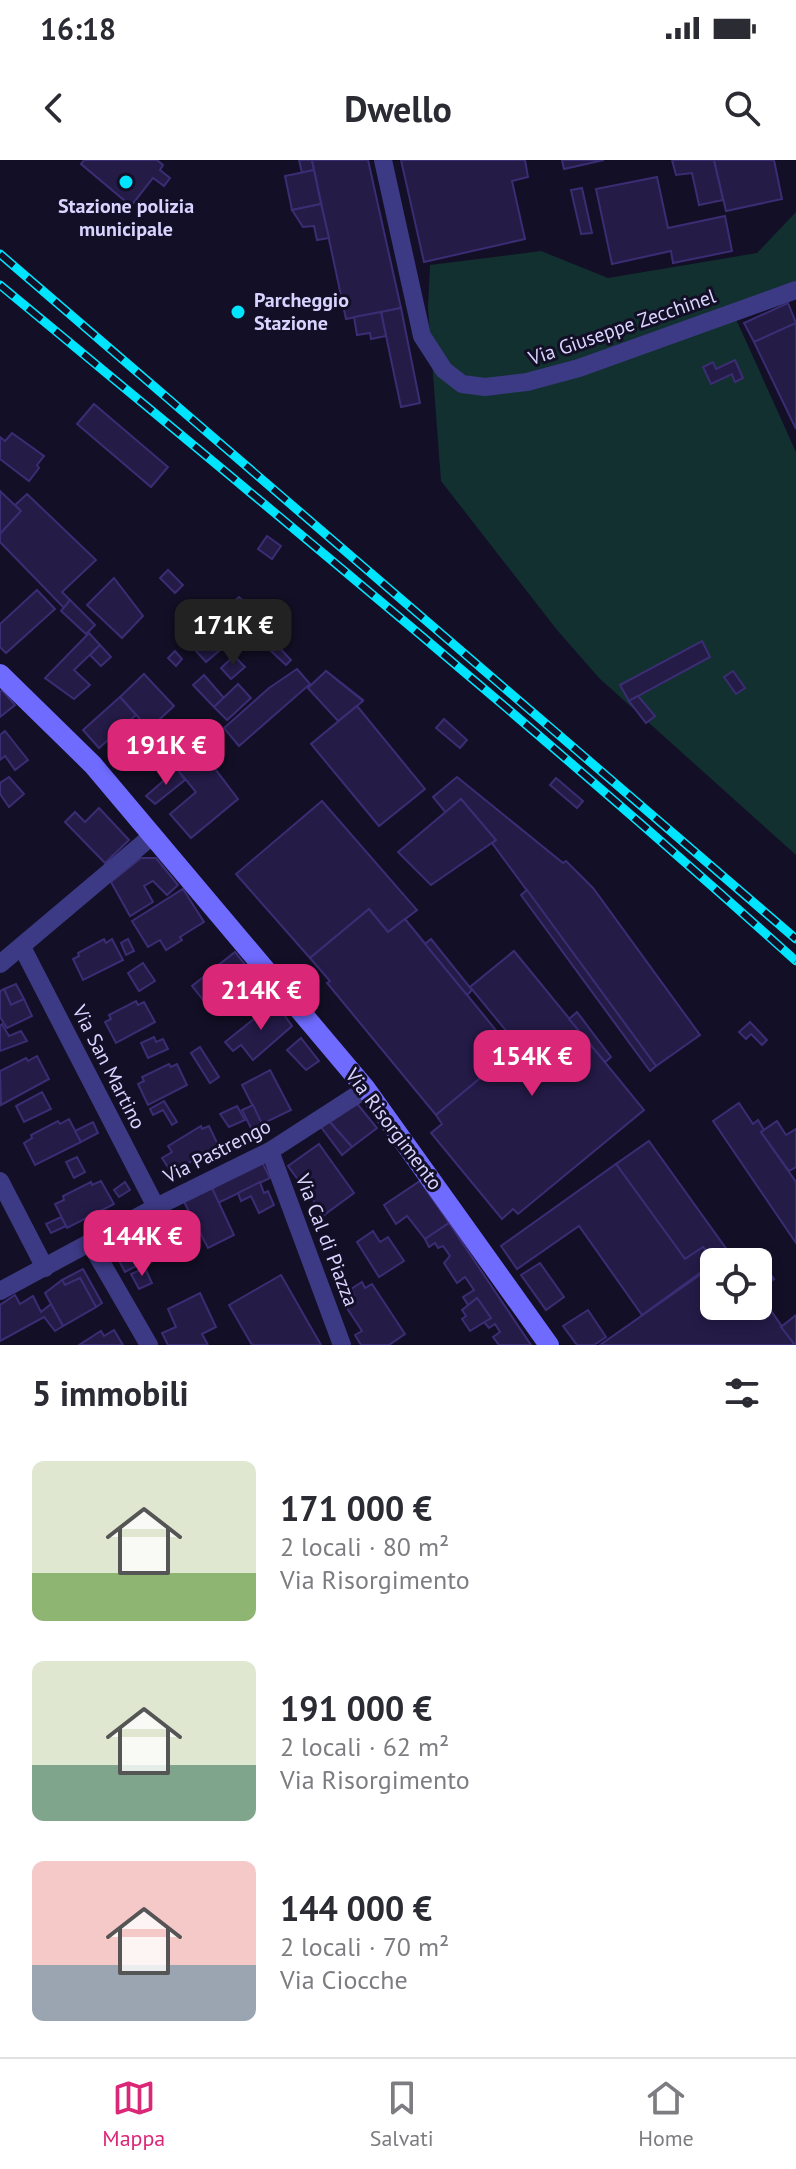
<!DOCTYPE html>
<html lang="it">
<head>
<meta charset="utf-8">
<style>
	:root { --surface:#fff; --page:#f2f2f3; --text:#2b2b33; --muted:#7c7c81; --line:#e1e1e2; --accent:#db2777 }
	body { margin:0; font-family:"PT Sans",sans-serif; background:var(--page); color:var(--text); height:100vh; display:flex; flex-direction:column; font-size:30px; white-space:nowrap }
	* { box-sizing:border-box; margin:0 }
	p { font-size:26px; color:var(--muted) }
	.icon { flex:none; width:44px; height:44px; fill:none; stroke:currentColor; stroke-width:2; stroke-linecap:round; stroke-linejoin:round }
	.map { position:relative; height:1185px; overflow:hidden }
	.sheet { display:flex; flex-direction:column; background:var(--surface); flex:1 }
	.sheet>* { flex:none }
	.buttons { position:absolute; left:700px; top:1088px; display:grid; gap:16px }
	.buttons a { display:grid; place-items:center; width:72px; height:72px; border-radius:12px; background:var(--surface); box-shadow:0 4px 12px #0003; font-size:40px }
	.price { position:absolute; translate:-50% -68px; padding:0 18px; border-radius:16px; background:var(--accent); color:#fff; font-size:26px; line-height:52px; filter:drop-shadow(0 2px 4px #0008) }
	.price::after { content:''; position:absolute; left:50%; top:48px; width:24px; height:18px; margin-left:-12px; background:inherit; clip-path:polygon(0 0,100% 0,50% 100%) }
	.price.on { background:#222; color:#fff }
	ul { padding:0; list-style:none }
	li { display:flex; align-items:center; gap:24px; height:200px; padding:0 32px }
	li span { display:grid; place-items:center; flex:none; width:224px; height:160px; border-radius:12px; color:#555 }
	li>.icon { margin-inline-start:auto }
	span .icon { width:96px; height:96px; fill:#fffc; stroke-width:1 }
	li b { font-size:34px }
	h2 { display:flex; justify-content:space-between; align-items:center; height:96px; padding:0 32px; font-size:34px }
	.status { display:flex; justify-content:space-between; align-items:center; height:56px; padding:0 40px; background:var(--surface); direction:ltr }
	.status svg { height:22px; fill:currentColor }
	header { display:flex; justify-content:space-between; align-items:center; height:104px; padding:0 32px; background:var(--surface); font-size:36px; font-weight:600 }
	.dock { display:flex; justify-content:space-around; align-items:center; height:112px; border-top:2px solid var(--line); background:var(--surface); font-size:22px; color:var(--muted) }
	.dock a { display:grid; justify-items:center; gap:4px }
	.dock .on { color:var(--accent) }
	.map>svg:first-child { display:block }
</style>
</head>
<body>
<div class="status"><b>16:18</b><svg viewBox="0 0 49 12"><path d="M0 12V9h3v3zM5 12V6h3v6zM10 12V3h3v9zM15 12V0h3v12zM26 1h20v11H26zM47 4h2v5h-2z"/></svg></div>
<header><svg class="icon" aria-label="back" viewBox="0 0 24 24"><path d="M15 5l-7 7 7 7"/></svg>Dwello<svg class="icon" aria-label="search" viewBox="0 0 24 24"><circle cx="10" cy="10" r="6"/><path d="M15 15l6 6"/></svg></header>
<div class="map">
<svg width="796" height="1185" viewBox="0 0 796 1185">
	<rect width="100%" height="100%" fill="#130f26"/>
	<path fill="#12302f" d="M 796,52 L 796,124 L 731,148 L 796,292 L 796,695 L 599,518 L 557,470 L 441,321 L 428,148 L 430,105 L 541,91 L 608,118 L 757,93 Z"/>
	<g fill="#241b47" stroke="#3b2d73" stroke-width="2">
		<path d="M 84,0 L 157,0 L 163,5 L 160,10 L 170,18 L 164,26 L 153,18 L 131,46 L 81,4 Z"/>
		<path d="M 299,0 L 312,0 L 314,10 L 302,13 Z"/>
		<path d="M 312,0 L 368,0 L 401,148 L 346,159 Z"/>
		<path d="M 401,0 L 525,0 L 528,17 L 512,21 L 525,79 L 424,102 Z"/>
		<path d="M 562,0 L 604,0 L 564,9 Z"/>
		<path d="M 672,0 L 714,0 L 723,40 L 699,45 L 692,13 L 676,15 Z"/>
		<path d="M 714,0 L 774,0 L 782,39 L 726,51 Z"/>
		<path d="M 314,10 L 321,44 L 292,50 L 285,16 Z"/>
		<path d="M 657,17 L 668,68 L 725,56 L 732,91 L 673,103 L 671,91 L 612,104 L 596,29 Z"/>
		<path d="M 582,28 L 592,73 L 581,74 L 571,30 Z"/>
		<path d="M 321,44 L 329,78 L 317,80 L 314,66 L 303,67 L 292,50 Z"/>
		<path d="M 788,143 L 796,163 L 754,182 L 744,163 Z"/>
		<path d="M 401,148 L 420,243 L 401,247 L 381,152 Z"/>
		<path d="M 381,152 L 386,176 L 371,179 L 370,173 L 357,175 L 354,157 Z"/>
		<path d="M 796,163 L 796,269 L 754,182 Z"/>
		<path d="M 735,200 L 743,218 L 735,222 L 732,214 L 711,224 L 703,207 L 713,202 L 716,209 Z"/>
		<path d="M 94,244 L 168,307 L 151,327 L 77,264 Z"/>
		<path d="M 12,273 L 44,296 L 37,305 L 39,308 L 29,321 L 0,299 L 0,277 L 5,281 Z"/>
		<path d="M 0,331 L 21,351 L 0,374 Z"/>
		<path d="M 27,334 L 96,400 L 62,432 L 70,440 L 64,448 L 0,382 L 0,374 L 21,351 L 15,345 Z"/>
		<path d="M 267,376 L 281,386 L 272,399 L 258,389 Z"/>
		<path d="M 168,410 L 183,425 L 175,433 L 160,418 Z"/>
		<path d="M 114,418 L 143,456 L 122,478 L 87,445 Z"/>
		<path d="M 37,430 L 55,449 L 6,493 L 0,487 L 0,464 Z"/>
		<path d="M 239,437 L 268,464 L 245,483 L 238,476 L 247,467 L 228,446 Z"/>
		<path d="M 70,440 L 95,465 L 86,474 L 61,451 Z"/>
		<path d="M 228,446 L 247,467 L 206,502 L 187,481 Z"/>
		<path d="M 89,473 L 100,485 L 74,510 L 90,525 L 74,539 L 45,518 Z"/>
		<path d="M 702,481 L 710,497 L 629,541 L 620,525 Z"/>
		<path d="M 275,483 L 291,500 L 286,505 L 270,490 Z"/>
		<path d="M 100,485 L 111,497 L 101,506 L 90,495 Z"/>
		<path d="M 175,491 L 182,499 L 176,506 L 168,498 Z"/>
		<path d="M 234,496 L 245,507 L 231,519 L 221,508 Z"/>
		<path d="M 297,509 L 310,524 L 239,586 L 224,568 L 269,528 Z"/>
		<path d="M 326,511 L 363,540 L 337,559 L 308,528 Z"/>
		<path d="M 326,511 L 363,541 L 338,561 L 308,528 Z"/>
		<path d="M 733,511 L 745,528 L 736,534 L 724,517 Z"/>
		<path d="M 144,514 L 174,546 L 149,569 L 120,537 Z"/>
		<path d="M 204,515 L 224,538 L 214,547 L 193,525 Z"/>
		<path d="M 238,524 L 251,538 L 227,560 L 214,547 Z"/>
		<path d="M 2,530 L 15,545 L 0,557 L 0,532 Z"/>
		<path d="M 638,536 L 655,556 L 646,563 L 629,541 Z"/>
		<path d="M 120,537 L 136,555 L 99,588 L 83,570 Z"/>
		<path d="M 357,546 L 425,629 L 379,666 L 311,584 Z"/>
		<path d="M 444,559 L 467,580 L 460,588 L 436,568 Z"/>
		<path d="M 5,571 L 28,600 L 15,610 L 5,596 L 0,600 L 0,575 Z"/>
		<path d="M 210,581 L 216,589 L 205,597 L 200,589 Z"/>
		<path d="M 200,589 L 238,639 L 191,678 L 170,654 L 196,632 L 177,609 Z"/>
		<path d="M 177,609 L 185,620 L 155,644 L 146,636 Z"/>
		<path d="M 9,617 L 24,634 L 9,647 L 0,634 L 0,623 Z"/>
		<path d="M 457,617 L 563,703 L 566,701 L 593,728 L 700,875 L 656,906 L 492,683 L 496,680 L 461,639 L 446,653 L 433,637 Z"/>
		<path d="M 556,618 L 583,641 L 577,648 L 550,625 Z"/>
		<path d="M 461,639 L 496,680 L 431,725 L 398,692 Z"/>
		<path d="M 322,641 L 417,750 L 388,772 L 369,749 L 310,798 L 236,714 Z"/>
		<path d="M 99,648 L 129,680 L 105,703 L 65,662 L 75,652 L 85,662 Z"/>
		<path d="M 141,698 L 156,698 L 178,725 L 167,735 L 153,721 L 144,726 L 153,742 L 130,756 L 111,722 Z"/>
		<path d="M 183,729 L 204,762 L 180,777 L 182,780 L 166,790 L 160,780 L 148,787 L 132,761 Z"/>
		<path d="M 527,730 L 656,906 L 650,911 L 521,735 Z"/>
		<path d="M 369,749 L 388,772 L 405,759 L 508,885 L 479,909 L 484,915 L 436,955 L 327,823 L 330,821 L 310,798 Z"/>
		<path d="M 104,779 L 106,783 L 112,779 L 123,800 L 83,820 L 73,799 L 79,796 L 78,793 Z"/>
		<path d="M 128,779 L 134,791 L 126,795 L 121,783 Z"/>
		<path d="M 431,779 L 472,830 L 467,835 L 425,784 Z"/>
		<path d="M 514,791 L 644,950 L 518,1054 L 513,1049 L 502,1059 L 431,973 L 442,964 L 436,955 L 484,915 L 487,919 L 522,890 L 470,827 Z"/>
		<path d="M 235,792 L 268,833 L 245,851 L 235,838 L 225,847 L 214,833 L 204,841 L 192,826 Z"/>
		<path d="M 143,803 L 155,821 L 139,831 L 128,813 Z"/>
		<path d="M 16,824 L 24,839 L 11,845 L 4,829 Z"/>
		<path d="M 4,829 L 11,845 L 24,839 L 32,856 L 7,868 L 0,857 L 0,831 Z"/>
		<path d="M 136,841 L 138,845 L 144,842 L 155,862 L 116,883 L 105,862 L 111,859 L 109,855 Z"/>
		<path d="M 275,842 L 292,866 L 253,900 L 241,885 L 233,891 L 225,882 Z"/>
		<path d="M 577,852 L 611,897 L 605,902 L 569,859 Z"/>
		<path d="M 750,862 L 767,880 L 762,885 L 751,874 L 746,879 L 739,872 Z"/>
		<path d="M 2,864 L 9,876 L 21,871 L 27,881 L 0,891 L 0,866 Z"/>
		<path d="M 154,877 L 156,882 L 163,879 L 168,889 L 148,898 L 141,883 Z"/>
		<path d="M 301,878 L 319,901 L 306,910 L 287,890 Z"/>
		<path d="M 200,887 L 219,917 L 210,923 L 191,893 Z"/>
		<path d="M 37,896 L 49,919 L 1,945 L 0,911 L 26,898 L 28,901 Z"/>
		<path d="M 169,904 L 171,907 L 177,904 L 187,925 L 148,945 L 138,924 L 144,921 L 142,917 Z"/>
		<path d="M 270,910 L 291,950 L 262,964 L 242,925 Z"/>
		<path d="M 42,932 L 51,949 L 24,962 L 16,946 Z"/>
		<path d="M 164,941 L 177,962 L 172,965 L 163,950 L 153,955 L 150,949 Z"/>
		<path d="M 355,941 L 377,968 L 352,987 L 329,961 Z"/>
		<path d="M 739,943 L 753,964 L 758,960 L 764,970 L 761,972 L 796,1022 L 796,1083 L 713,961 Z"/>
		<path d="M 253,945 L 262,964 L 252,970 L 242,950 Z"/>
		<path d="M 237,946 L 245,960 L 229,967 L 220,954 Z"/>
		<path d="M 69,959 L 81,982 L 35,1005 L 24,983 L 32,978 L 31,975 L 58,961 L 60,964 Z"/>
		<path d="M 329,961 L 352,987 L 342,995 L 321,967 Z"/>
		<path d="M 777,961 L 786,975 L 796,969 L 796,1007 L 789,1011 L 761,972 Z"/>
		<path d="M 93,962 L 98,973 L 81,982 L 75,971 Z"/>
		<path d="M 201,966 L 202,969 L 209,966 L 219,987 L 171,1012 L 162,998 L 172,992 L 168,986 Z"/>
		<path d="M 649,981 L 730,1094 L 718,1102 L 715,1102 L 703,1087 L 685,1099 L 616,1004 Z"/>
		<path d="M 319,984 L 354,1033 L 324,1055 L 288,1006 Z"/>
		<path d="M 77,997 L 85,1012 L 74,1018 L 66,1002 Z"/>
		<path d="M 261,1000 L 270,1018 L 218,1043 L 211,1026 Z"/>
		<path d="M 616,1004 L 685,1099 L 703,1087 L 715,1102 L 642,1155 L 579,1066 L 517,1109 L 501,1086 Z"/>
		<path d="M 101,1021 L 114,1044 L 67,1068 L 55,1044 L 64,1040 L 63,1036 L 91,1022 L 92,1025 Z"/>
		<path d="M 420,1021 L 449,1063 L 425,1079 L 407,1056 L 396,1064 L 384,1045 Z"/>
		<path d="M 125,1022 L 130,1030 L 119,1037 L 114,1030 Z"/>
		<path d="M 260,1022 L 264,1033 L 268,1031 L 274,1045 L 259,1053 L 251,1036 L 241,1041 L 238,1033 Z"/>
		<path d="M 211,1026 L 234,1075 L 208,1088 L 183,1040 Z"/>
		<path d="M 168,1050 L 177,1067 L 136,1089 L 142,1103 L 125,1112 L 116,1095 L 108,1099 L 100,1084 Z"/>
		<path d="M 61,1057 L 66,1066 L 51,1073 L 46,1064 Z"/>
		<path d="M 449,1063 L 531,1185 L 499,1185 L 493,1177 L 500,1172 L 495,1164 L 489,1168 L 484,1162 L 491,1158 L 477,1138 L 468,1145 L 463,1137 L 474,1130 L 465,1117 L 457,1123 L 444,1103 L 450,1096 L 443,1086 L 438,1088 L 435,1083 L 429,1087 L 425,1079 Z"/>
		<path d="M 373,1071 L 380,1082 L 388,1077 L 404,1101 L 379,1117 L 357,1082 Z"/>
		<path d="M 760,1100 L 774,1119 L 758,1130 L 758,1102 Z"/>
		<path d="M 540,1103 L 564,1137 L 546,1150 L 521,1115 Z"/>
		<path d="M 714,1105 L 714,1146 L 758,1146 L 758,1132 L 795,1185 L 600,1185 Z"/>
		<path d="M 145,1108 L 152,1123 L 139,1129 L 131,1114 Z"/>
		<path d="M 83,1109 L 102,1143 L 96,1147 L 80,1118 L 65,1125 L 62,1120 Z"/>
		<path d="M 281,1115 L 321,1185 L 252,1185 L 229,1145 Z"/>
		<path d="M 80,1118 L 96,1147 L 63,1166 L 45,1133 L 62,1120 L 65,1125 Z"/>
		<path d="M 362,1122 L 365,1128 L 372,1124 L 405,1174 L 389,1185 L 361,1185 L 355,1175 L 362,1171 L 343,1142 L 354,1135 L 351,1129 Z"/>
		<path d="M 200,1133 L 216,1167 L 202,1174 L 208,1185 L 168,1185 L 162,1173 L 176,1167 L 168,1149 Z"/>
		<path d="M 15,1135 L 20,1144 L 33,1136 L 41,1152 L 51,1144 L 63,1166 L 55,1171 L 44,1157 L 0,1181 L 0,1145 Z"/>
		<path d="M 477,1138 L 491,1158 L 470,1171 L 462,1159 L 466,1156 L 462,1150 Z"/>
		<path d="M 588,1150 L 606,1177 L 594,1185 L 577,1185 L 563,1166 Z"/>
		<path d="M 796,1155 L 796,1185 L 795,1185 L 781,1167 Z"/>
		<path d="M 114,1170 L 123,1185 L 79,1185 L 101,1171 L 104,1176 Z"/>
	</g>
	<g fill="none" stroke-linecap="round" stroke-linejoin="round">
		<g stroke="#3d3a85" stroke-width="18">
			<path d="M 383,0 L 422,176 L 444,210 L 462,224 L 485,227 L 527,222 L 579,208 L 796,130"/>
			<path d="M 22,787 L 156,1047"/>
			<path d="M 0,804 L 153,675"/>
			<path d="M 270,991 L 342,1185"/>
			<path d="M 0,1021 L 45,1108"/>
			<path d="M 90,1083 L 149,1185"/>
			<path d="M 0,1131 L 156,1047 L 270,991 L 366,929"/>
		</g>
		<path stroke="#6f6bff" stroke-width="20" d="M 0,514 L 93,605 L 366,929 L 549,1185"/>
		<defs>
			<g id="rail">
				<path d="M 0,94 L 796,779"/>
				<path d="M 0,125 C 268,347 537,568 796,801"/>
			</g>
		</defs>
		<use href="#rail" stroke="#00e5ff" stroke-width="9"/>
		<use href="#rail" stroke="#130f26" stroke-width="6" stroke-dasharray="18" stroke-linecap="butt"/>
	</g>
	<g fill="#00e5ff" stroke="#130f26" stroke-width="3">
		<circle cx="126" cy="22" r="8"/>
		<circle cx="238" cy="152" r="8"/>
	</g>
	<g text-anchor="middle" stroke-width="6" stroke-linejoin="round" paint-order="stroke">
		<g font-size="20" font-weight="bold" fill="#d9d4ff" stroke="#130f26">
			<text x="126" y="53">Stazione polizia<tspan x="126" dy="23">municipale</tspan></text>
			<text x="254" y="147" text-anchor="start">Parcheggio<tspan x="254" dy="23">Stazione</tspan></text>
		</g>
		<g font-size="20" fill="#d9d4ff" stroke="#130f26">
			<text transform="translate(622 167) rotate(-19)" y="7">Via Giuseppe Zecchinel</text>
			<text transform="translate(109 907) rotate(63)" y="7">Via San Martino</text>
			<text transform="translate(394 969) rotate(53)" y="7">Via Risorgimento</text>
			<text transform="translate(217 991) rotate(-27)" y="7">Via Pastrengo</text>
			<text transform="translate(327 1080) rotate(69)" y="7">Via Cal di Piazza</text>
		</g>
	</g>
</svg>
<div class="buttons">
<a><svg class="icon" aria-label="locate" viewBox="0 0 24 24"><circle cx="12" cy="12" r="6"/><path d="M12 2v4M12 18v4M2 12h4M18 12h4"/></svg></a>
</div>
<b class="price on" style="left:233px;top:507px">171K €</b>
<b class="price" style="left:166px;top:627px">191K €</b>
<b class="price" style="left:261px;top:872px">214K €</b>
<b class="price" style="left:532px;top:938px">154K €</b>
<b class="price" style="left:142px;top:1118px">144K €</b>
</div>
<section class="sheet">
<h2>5 immobili<svg class="icon" aria-label="filters" viewBox="0 0 24 24"><path d="M4 7h16M4 17h16"/><circle cx="9" cy="7" r="2"/><circle cx="15" cy="17" r="2"/></svg></h2>
<ul>
<li><span style="background:linear-gradient(#dfe7d0 70%,#8fb573 0)"><svg class="icon" aria-label="home" viewBox="0 0 24 24"><path d="M3 11l9-7 9 7M6 9v11h12V9"/></svg></span><div><b>171 000 €</b><p>2 locali · 80 m²</p><p>Via Risorgimento</p></div></li>
<li><span style="background:linear-gradient(#dfe7d0 65%,#7fa58c 0)"><svg class="icon" aria-label="home" viewBox="0 0 24 24"><path d="M3 11l9-7 9 7M6 9v11h12V9"/></svg></span><div><b>191 000 €</b><p>2 locali · 62 m²</p><p>Via Risorgimento</p></div></li>
<li><span style="background:linear-gradient(#f6c9c9 65%,#9aa5b1 0)"><svg class="icon" aria-label="home" viewBox="0 0 24 24"><path d="M3 11l9-7 9 7M6 9v11h12V9"/></svg></span><div><b>144 000 €</b><p>2 locali · 70 m²</p><p>Via Ciocche</p></div></li>
</ul>
</section>
<nav class="dock">
<a class="on"><svg class="icon" aria-label="map" viewBox="0 0 24 24"><path d="M3 6l6-2 6 2 6-2v14l-6 2-6-2-6 2zM9 4v14M15 6v14"/></svg>Mappa</a>
<a><svg class="icon" aria-label="saved" viewBox="0 0 24 24"><path d="M7 4h10v16l-5-4-5 4z"/></svg>Salvati</a>
<a><svg class="icon" aria-label="home" viewBox="0 0 24 24"><path d="M3 11l9-7 9 7M6 9v11h12V9"/></svg>Home</a>
</nav>
</body>
</html>
